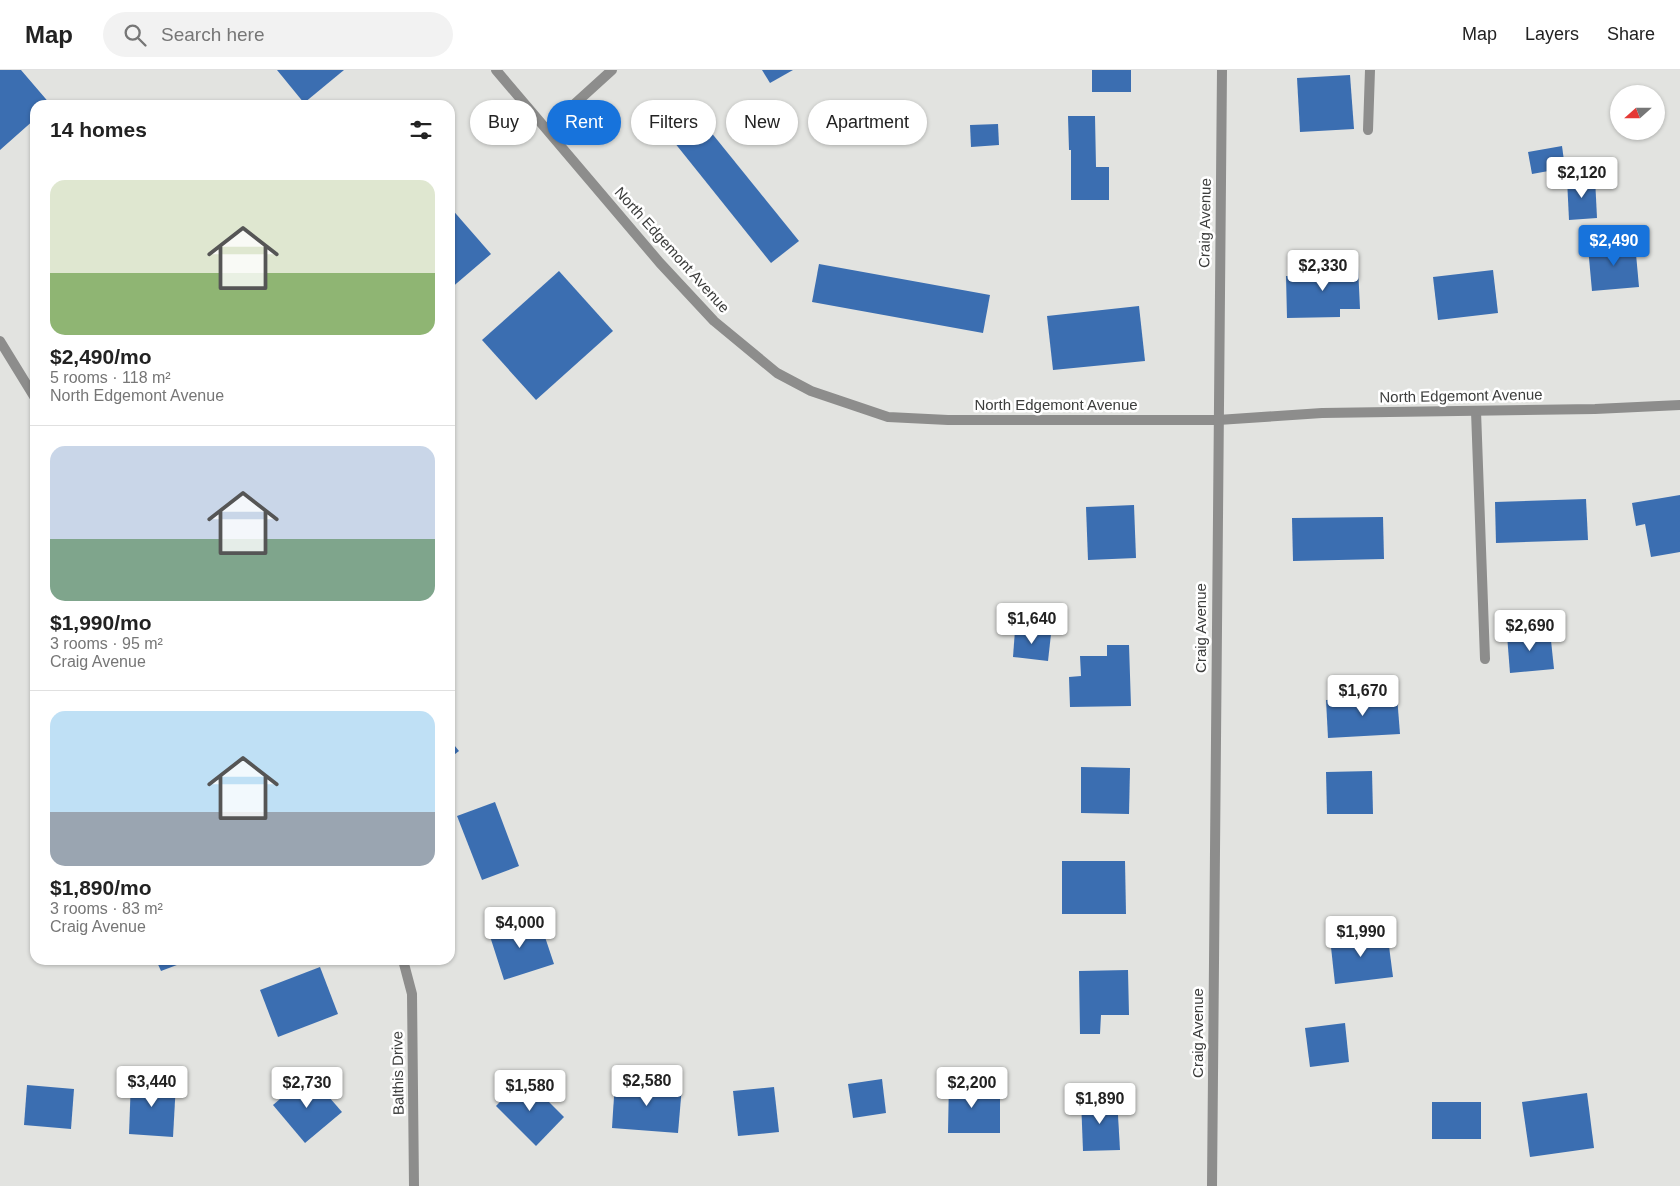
<!DOCTYPE html>
<html lang="en">
<head>
<meta charset="utf-8">
<style>
	:root { --surface:#fff; --page:#f2f2f2; --text:#222; --muted:#767676; --line:#e0e0e0; --accent:#1773dc }
	body { margin:0; font-family:Helvetica,sans-serif; background:var(--page); color:var(--text); height:100vh; display:flex; flex-direction:column; font-size:19px; white-space:nowrap }
	* { box-sizing:border-box; margin:0 }
	p { font-size:16px; color:var(--muted) }
	.icon { flex:none; width:28px; height:28px; fill:none; stroke:currentColor; stroke-width:2; stroke-linecap:round; stroke-linejoin:round }
	.map { position:relative; flex:1; overflow:hidden }
	.drawer { position:absolute; left:30px; top:30px; width:425px; height:865px; display:flex; flex-direction:column; background:var(--surface); border-radius:15px; box-shadow:0 1px 4px #0004 }
	.drawer>* { flex:none }
	.hud { position:absolute; left:470px; top:30px; width:475px; height:45px; display:flex; gap:10px }
	.needle { width:32px; rotate:249deg }
	.fabs { position:absolute; left:1610px; top:15px; display:grid; gap:10px }
	.fabs a { display:grid; place-items:center; width:55px; height:55px; border-radius:50%; background:var(--surface); box-shadow:0 1px 4px #0004; font-size:25px }
	.price { position:absolute; translate:-50% -42px; padding:0 11px; border-radius:5px; background:#fff; color:#222; font-size:16px; line-height:32px; filter:drop-shadow(0 1px 2px #0008) }
	.price::after { content:''; position:absolute; left:50%; top:30px; width:15px; height:11px; margin-left:-8px; background:inherit; clip-path:polygon(0 0,100% 0,50% 100%) }
	.price.on { background:var(--accent); color:#fff }
	ul { padding:0; list-style:none }
	li { display:grid; align-content:center; gap:10px; height:265px; padding:0 20px }
	li+li { border-top:1px solid var(--line) }
	li span { display:grid; place-items:center; height:155px; border-radius:15px; color:#555 }
	li>.icon { margin-inline-start:auto }
	span .icon { width:90px; height:90px; fill:#fffc; stroke-width:1 }
	li b { font-size:21px }
	h2 { display:flex; justify-content:space-between; align-items:center; height:60px; padding:0 20px; font-size:21px }
	.pill { padding:0 18px; border-radius:22px; background:var(--surface); box-shadow:0 1px 4px #0004; font-size:18px; line-height:45px }
	.pill.on { background:var(--accent); color:#fff }
	header { display:flex; align-items:center; gap:30px; box-sizing:border-box; height:70px; padding:0 25px; background:var(--surface); border-bottom:1px solid var(--line) }
	header strong { font-size:24px }
	nav { display:flex; gap:28px; margin-inline-start:auto; font-size:18px }
	.search { width:350px; height:45px; background:var(--page); display:flex; align-items:center; gap:12px; box-sizing:border-box; padding:0 18px; border-radius:28px; color:var(--muted); font-size:19px }
	.map>svg:first-child { display:block }
</style>
</head>
<body>
<header>
<strong>Map</strong>
<div class="search"><svg class="icon" aria-label="search" viewBox="0 0 24 24"><circle cx="10" cy="10" r="6"/><path d="M15 15l6 6"/></svg>Search here</div>
<nav><a>Map</a><a>Layers</a><a>Share</a></nav>
</header>
<div class="map">
<svg width="1680" height="1116" viewBox="0 0 1680 1116">
	<rect width="100%" height="100%" fill="#e2e3e0"/>
	<g fill="#3b6eb1">
		<path d="M 0,0 L 21,0 L 51,35 L 35,35 L 35,49 L 0,80 Z"/>
		<path d="M 277,0 L 344,0 L 304,33 Z"/>
		<path d="M 762,0 L 793,0 L 770,13 Z"/>
		<rect x="1092" y="0" width="39" height="22"/>
		<path d="M 1350,5 L 1354,59 L 1300,62 L 1297,8 Z"/>
		<path d="M 689,35 L 799,171 L 771,193 L 662,57 Z"/>
		<path d="M 1068,46 L 1095,46 L 1096,97 L 1109,97 L 1109,130 L 1071,130 L 1071,80 L 1069,80 Z"/>
		<path d="M 998,54 L 999,75 L 971,77 L 970,55 Z"/>
		<path d="M 1562,76 L 1565,98 L 1532,104 L 1528,82 Z"/>
		<path d="M 1595,108 L 1597,148 L 1569,150 L 1567,109 Z"/>
		<path d="M 450,137 L 491,184 L 450,219 Z"/>
		<path d="M 1635,173 L 1639,217 L 1592,221 L 1588,177 Z"/>
		<path d="M 819,194 L 990,225 L 983,263 L 812,232 Z"/>
		<path d="M 1358,196 L 1360,239 L 1340,239 L 1340,247 L 1287,248 L 1286,206 L 1304,206 L 1304,197 Z"/>
		<path d="M 1493,200 L 1498,243 L 1438,250 L 1433,207 Z"/>
		<path d="M 559,201 L 613,261 L 536,330 L 482,270 Z"/>
		<path d="M 1139,236 L 1145,291 L 1053,300 L 1047,246 Z"/>
		<path d="M 1680,425 L 1680,482 L 1651,487 L 1645,454 L 1636,456 L 1632,433 Z"/>
		<path d="M 1586,429 L 1588,470 L 1496,473 L 1495,432 Z"/>
		<path d="M 1134,435 L 1136,488 L 1088,490 L 1086,437 Z"/>
		<path d="M 1383,447 L 1384,489 L 1293,491 L 1292,448 Z"/>
		<path d="M 1015,560 L 1051,564 L 1048,591 L 1013,587 Z"/>
		<path d="M 1550,561 L 1554,599 L 1510,603 L 1507,565 Z"/>
		<path d="M 1107,575 L 1129,575 L 1131,636 L 1070,637 L 1069,607 L 1081,606 L 1080,586 L 1107,586 Z"/>
		<path d="M 1397,626 L 1400,664 L 1328,668 L 1326,630 Z"/>
		<path d="M 450,670 L 459,681 L 450,688 Z"/>
		<path d="M 1081,697 L 1130,698 L 1129,744 L 1081,743 Z"/>
		<path d="M 1372,701 L 1373,744 L 1327,744 L 1326,702 Z"/>
		<path d="M 495,732 L 519,796 L 482,810 L 457,746 Z"/>
		<path d="M 1062,791 L 1125,791 L 1126,844 L 1062,844 Z"/>
		<path d="M 526,848 L 532,865 L 543,861 L 554,894 L 504,910 L 488,860 Z"/>
		<path d="M 1387,861 L 1393,907 L 1335,914 L 1330,868 Z"/>
		<path d="M 156,890 L 190,890 L 161,901 Z"/>
		<path d="M 320,897 L 338,944 L 278,967 L 260,920 Z"/>
		<path d="M 1128,900 L 1129,945 L 1101,945 L 1100,964 L 1080,964 L 1079,901 Z"/>
		<path d="M 1345,953 L 1349,992 L 1310,997 L 1305,958 Z"/>
		<path d="M 309,1004 L 342,1042 L 305,1073 L 273,1035 Z"/>
		<path d="M 524,1007 L 564,1047 L 536,1076 L 496,1036 Z"/>
		<path d="M 882,1009 L 886,1043 L 853,1048 L 848,1014 Z"/>
		<path d="M 949,1009 L 979,1009 L 979,1026 L 1000,1026 L 1000,1063 L 948,1063 Z"/>
		<path d="M 131,1010 L 176,1013 L 173,1067 L 129,1064 Z"/>
		<path d="M 615,1011 L 682,1016 L 678,1063 L 612,1058 Z"/>
		<path d="M 27,1015 L 74,1019 L 71,1059 L 24,1055 Z"/>
		<path d="M 774,1017 L 779,1062 L 738,1066 L 733,1021 Z"/>
		<path d="M 1587,1023 L 1594,1078 L 1530,1087 L 1522,1032 Z"/>
		<path d="M 1117,1028 L 1120,1080 L 1083,1081 L 1081,1029 Z"/>
		<rect x="1432" y="1032" width="49" height="37"/>
	</g>
	<g fill="none" stroke-linecap="round" stroke-linejoin="round">
		<g stroke="#8d8d8c" stroke-width="10">
			<path d="M 1368,60 L 1370,0"/>
			<path d="M 1476,341 L 1485,589"/>
		</g>
		<g stroke="#8d8d8c" stroke-width="10">
			<path d="M 496,0 L 660,193 L 714,251 L 777,303 L 811,321 L 888,347 L 948,350 L 1218,350 L 1322,343 L 1595,339 L 1680,335"/>
			<path d="M 547,59 L 612,0"/>
			<path d="M 0,271 L 35,328"/>
			<path d="M 403,890 L 412,924 L 414,1116"/>
			<path d="M 1212,1116 L 1222,0"/>
		</g>
	</g>
	<g text-anchor="middle" stroke-width="5" stroke-linejoin="round" paint-order="stroke">
		<g font-size="15" fill="#3c3d3c" stroke="#fff">
			<text transform="translate(1205 153) rotate(-89)" y="5">Craig Avenue</text>
			<text transform="translate(672 180) rotate(48)" y="5">North Edgemont Avenue</text>
			<text transform="translate(1461 326) rotate(-1)" y="5">North Edgemont Avenue</text>
			<text x="1056" y="340">North Edgemont Avenue</text>
			<text transform="translate(1201 558) rotate(-90)" y="5">Craig Avenue</text>
			<text transform="translate(1198 963) rotate(-90)" y="5">Craig Avenue</text>
			<text transform="translate(398 1003) rotate(-91)" y="5">Balthis Drive</text>
		</g>
	</g>
</svg>
<div class="fabs">
<a><svg class="needle" viewBox="-14 -14 28 28"><path d="M0-13l5 13h-10z" fill="#e53935"/><path d="M0 13l5-13h-10z" fill="#767676"/></svg></a>
</div>
<b class="price" style="left:1582px;top:129px">$2,120</b>
<b class="price on" style="left:1614px;top:197px">$2,490</b>
<b class="price" style="left:1323px;top:222px">$2,330</b>
<b class="price" style="left:1032px;top:575px">$1,640</b>
<b class="price" style="left:1530px;top:582px">$2,690</b>
<b class="price" style="left:1363px;top:647px">$1,670</b>
<b class="price" style="left:520px;top:879px">$4,000</b>
<b class="price" style="left:1361px;top:888px">$1,990</b>
<b class="price" style="left:647px;top:1037px">$2,580</b>
<b class="price" style="left:152px;top:1038px">$3,440</b>
<b class="price" style="left:307px;top:1039px">$2,730</b>
<b class="price" style="left:972px;top:1039px">$2,200</b>
<b class="price" style="left:530px;top:1042px">$1,580</b>
<b class="price" style="left:1100px;top:1055px">$1,890</b>
<div class="hud">
<a class="pill">Buy</a>
<a class="pill on">Rent</a>
<a class="pill">Filters</a>
<a class="pill">New</a>
<a class="pill">Apartment</a>
</div>
<section class="drawer">
<h2>14 homes<svg class="icon" aria-label="filters" viewBox="0 0 24 24"><path d="M4 7h16M4 17h16"/><circle cx="9" cy="7" r="2"/><circle cx="15" cy="17" r="2"/></svg></h2>
<ul>
<li><span style="background:linear-gradient(#dfe7d0 60%,#8fb573 0)"><svg class="icon" aria-label="home" viewBox="0 0 24 24"><path d="M3 11l9-7 9 7M6 9v11h12V9"/></svg></span><div><b>$2,490/mo</b><p>5 rooms · 118 m²</p><p>North Edgemont Avenue</p></div></li>
<li><span style="background:linear-gradient(#c9d6e8 60%,#7fa58c 0)"><svg class="icon" aria-label="home" viewBox="0 0 24 24"><path d="M3 11l9-7 9 7M6 9v11h12V9"/></svg></span><div><b>$1,990/mo</b><p>3 rooms · 95 m²</p><p>Craig Avenue</p></div></li>
<li><span style="background:linear-gradient(#bfe0f5 65%,#9aa5b1 0)"><svg class="icon" aria-label="home" viewBox="0 0 24 24"><path d="M3 11l9-7 9 7M6 9v11h12V9"/></svg></span><div><b>$1,890/mo</b><p>3 rooms · 83 m²</p><p>Craig Avenue</p></div></li>
</ul>
</section>
</div>
</body>
</html>
